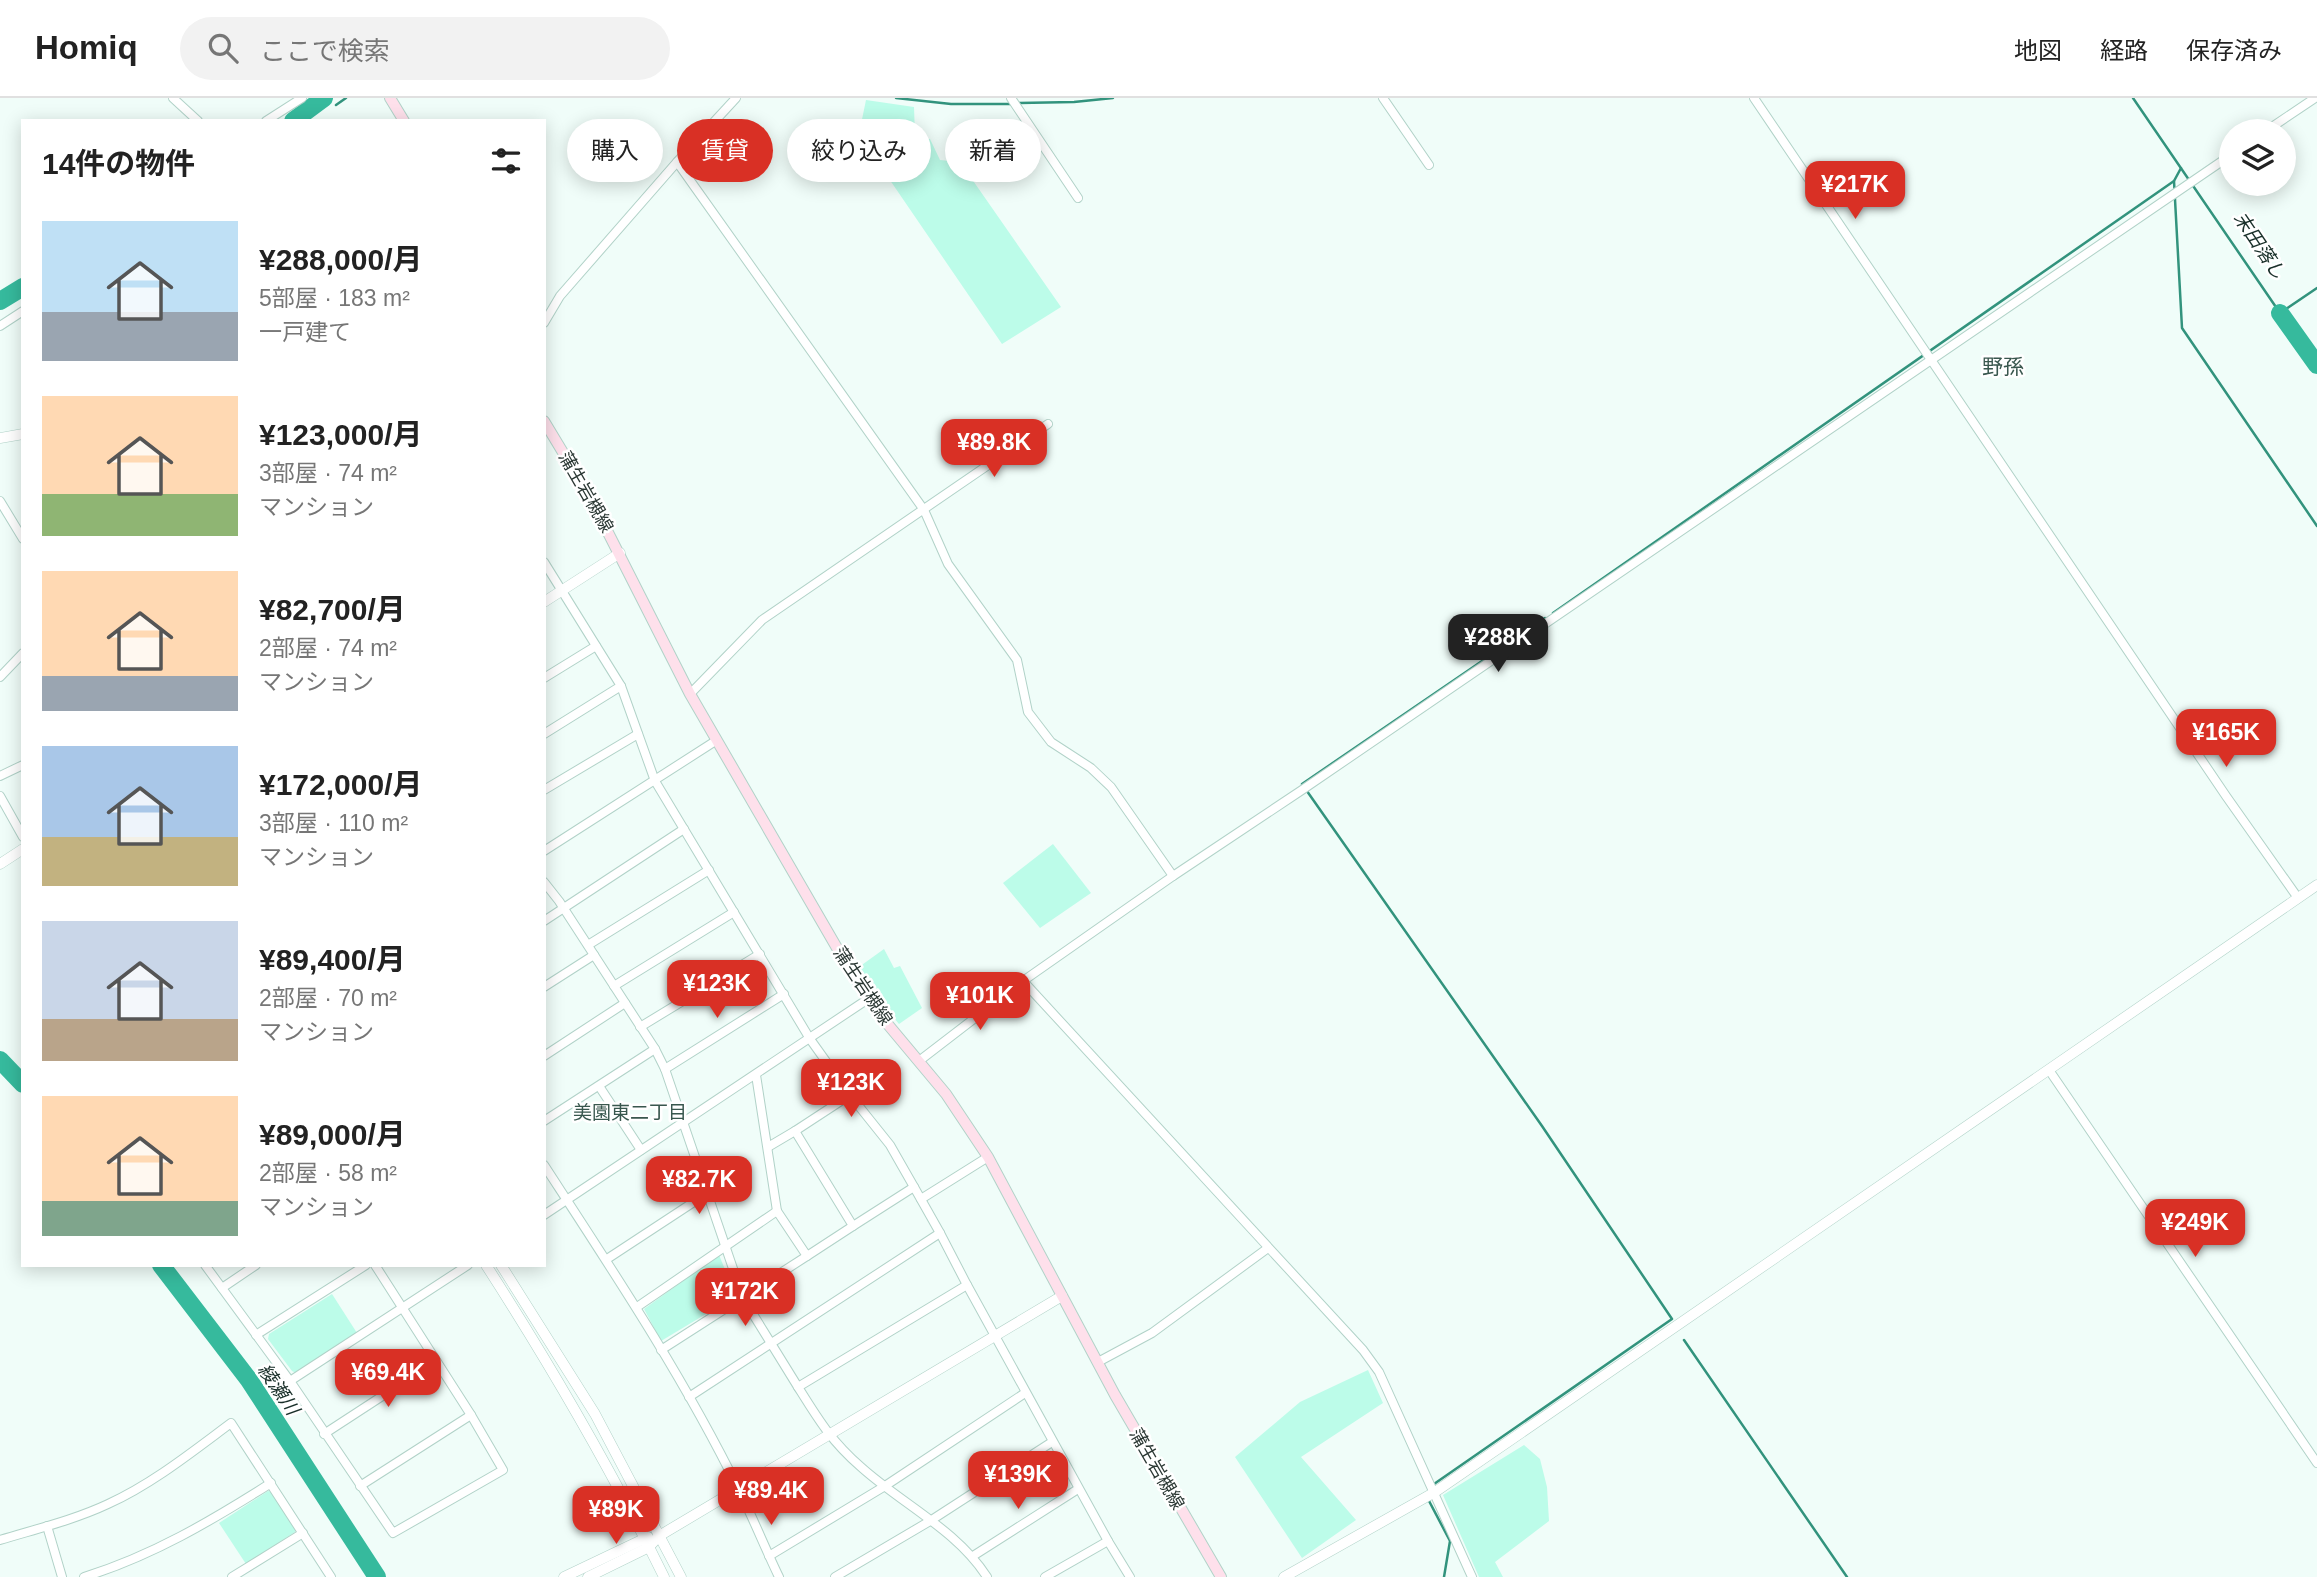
<!DOCTYPE html>
<html lang="ja">
<head>
<meta charset="utf-8">
<style>
	:root { --surface:#fff; --page:#f2f2f2; --text:#222; --muted:#767676; --line:#e0e0e0; --accent:#d93025 }
	body { margin:0; font-family:Helvetica,"Noto Sans JP",sans-serif; background:var(--page); color:var(--text); height:100vh; display:flex; flex-direction:column; font-size:26px; white-space:nowrap }
	* { box-sizing:border-box; margin:0 }
	p { font-size:23px; color:var(--muted) }
	.icon { flex:none; width:38px; height:38px; fill:none; stroke:currentColor; stroke-width:2; stroke-linecap:round; stroke-linejoin:round }
	.map { position:relative; flex:1; overflow:hidden }
	.side { position:absolute; left:21px; top:21px; width:525px; height:1148px; display:flex; flex-direction:column; background:var(--surface); border-radius:0px; box-shadow:0 4px 18px #0003 }
	.side>* { flex:none }
	.top-card { position:absolute; left:567px; top:21px; width:665px; height:63px; display:flex; gap:14px }
	.fabs { position:absolute; left:2219px; top:21px; display:grid; gap:14px }
	.fabs a { display:grid; place-items:center; width:77px; height:77px; border-radius:50%; background:var(--surface); box-shadow:0 4px 18px #0003; font-size:35px }
	.price { position:absolute; translate:-50% -60px; padding:0 16px; border-radius:14px; background:var(--accent); color:#fff; font-size:23px; line-height:46px; filter:drop-shadow(0 2px 4px #0008) }
	.price::after { content:''; position:absolute; left:50%; top:42px; width:21px; height:16px; margin-left:-10px; background:inherit; clip-path:polygon(0 0,100% 0,50% 100%) }
	.price.on { background:#222; color:#fff }
	ul { padding:0; list-style:none }
	li { display:flex; align-items:center; gap:21px; height:175px; padding:0 21px }
	li span { display:grid; place-items:center; flex:none; width:196px; height:140px; border-radius:0px; color:#555 }
	li>.icon { margin-inline-start:auto }
	span .icon { width:84px; height:84px; fill:#fffc; stroke-width:1 }
	li b { font-size:30px }
	h2 { display:flex; justify-content:space-between; align-items:center; height:84px; padding:0 21px; font-size:30px }
	.tag { padding:0 24px; border-radius:32px; background:var(--surface); box-shadow:0 4px 18px #0003; font-size:24px; line-height:63px }
	.tag.on { background:var(--accent); color:#fff }
	header { display:flex; align-items:center; gap:42px; box-sizing:border-box; height:98px; padding:0 35px; background:var(--surface); border-bottom:2px solid var(--line) }
	header strong { font-size:33px }
	nav { display:flex; gap:38px; margin-inline-start:auto; font-size:24px }
	.search { width:490px; height:63px; background:var(--page); display:flex; align-items:center; gap:18px; box-sizing:border-box; padding:0 24px; border-radius:38px; color:var(--muted); font-size:26px }
	.map>svg:first-child { display:block }
</style>
</head>
<body>
<header>
<strong>Homiq</strong>
<div class="search"><svg class="icon" aria-label="search" viewBox="0 0 24 24"><circle cx="10" cy="10" r="6"/><path d="M15 15l6 6"/></svg>ここで検索</div>
<nav><a>地図</a><a>経路</a><a>保存済み</a></nav>
</header>
<div class="map">
<svg width="2317" height="1479" viewBox="0 0 2317 1479">
	<rect width="100%" height="100%" fill="#f0fdf9"/>
	<g fill="#bcfce9">
		<path d="M 866,2 L 914,9 L 915,38 L 930,41 L 940,62 L 960,64 L 1061,209 L 1002,246 L 855,31 L 860,31 Z"/>
		<path d="M 1053,746 L 1091,795 L 1040,830 L 1003,785 Z"/>
		<path d="M 884,851 L 894,870 L 900,868 L 922,910 L 899,926 L 875,897 L 859,869 Z"/>
		<path d="M 719,1157 L 736,1198 L 661,1243 L 644,1211 Z"/>
		<path d="M 332,1196 L 357,1235 L 296,1275 L 292,1273 L 268,1241 L 269,1236 Z"/>
		<path d="M 1368,1272 L 1383,1305 L 1301,1359 L 1356,1422 L 1302,1460 L 1235,1359 L 1300,1304 Z"/>
		<path d="M 1524,1347 L 1540,1361 L 1547,1389 L 1549,1423 L 1495,1464 L 1503,1479 L 1479,1479 L 1443,1397 Z"/>
		<path d="M 268,1393 L 272,1394 L 295,1430 L 295,1434 L 246,1466 L 219,1425 Z"/>
	</g>
	<g fill="none" stroke-linecap="round" stroke-linejoin="round">
		<g stroke="#32937d" stroke-width="2.5">
			<path d="M 896,0 L 951,6 L 1012,6"/>
			<path d="M 2133,0 L 2280,215 L 2317,190"/>
			<path d="M 1019,5 L 1074,4 L 1113,0"/>
			<path d="M 336,7 L 346,0"/>
			<path d="M 2174,83 L 2182,230 L 2317,428"/>
			<path d="M 1553,515 L 2174,83 L 2181,70"/>
			<path d="M 1684,1242 L 1847,1479"/>
			<path d="M 1434,1386 L 1672,1221 L 1542,1028 L 1302,686 L 1545,520"/>
			<path d="M 1428,1401 L 1450,1443 L 1444,1479"/>
		</g>
		<g stroke="#36ba9d" stroke-width="18">
			<path d="M 293,23 L 324,0"/>
			<path d="M 0,203 L 23,189"/>
			<path d="M 2280,215 L 2317,267"/>
			<path d="M 0,962 L 23,986"/>
			<path d="M 161,1167 L 249,1282 L 377,1479"/>
		</g>
		<defs>
			<g id="minor">
				<path d="M 173,0 L 198,23"/>
				<path d="M 1011,0 L 1078,100"/>
				<path d="M 1383,0 L 1429,67"/>
				<path d="M 1754,0 L 2226,698 L 2298,800"/>
				<path d="M 266,23 L 302,0"/>
				<path d="M 2266,33 L 2315,0"/>
				<path d="M 677,64 L 924,412 L 948,466 L 1017,562 L 1028,614 L 1051,644 L 1091,670 L 1111,689 L 1173,778"/>
				<path d="M 544,225 L 560,198 L 677,64 L 736,0"/>
				<path d="M 0,228 L 23,213"/>
				<path d="M 0,403 L 23,441"/>
				<path d="M 544,464 L 621,588 L 655,683 L 810,941 L 850,997 L 890,1047 L 914,1089"/>
				<path d="M 0,579 L 23,555"/>
				<path d="M 544,580 L 596,548"/>
				<path d="M 690,596 L 762,522 L 1048,326"/>
				<path d="M 544,636 L 621,588"/>
				<path d="M 0,678 L 23,667"/>
				<path d="M 544,692 L 638,636"/>
				<path d="M 0,698 L 23,739"/>
				<path d="M 544,753 L 717,642"/>
				<path d="M 544,784 L 559,803 L 655,951 L 665,971 L 743,1200 L 798,1289"/>
				<path d="M 544,823 L 684,731"/>
				<path d="M 588,847 L 709,772"/>
				<path d="M 1023,883 L 1363,1252 L 1379,1274 L 1472,1479"/>
				<path d="M 614,888 L 734,814"/>
				<path d="M 544,889 L 594,857"/>
				<path d="M 640,929 L 760,856"/>
				<path d="M 544,958 L 625,905"/>
				<path d="M 919,963 L 1023,883 L 1173,778 L 1302,692 L 2231,57"/>
				<path d="M 665,971 L 784,896"/>
				<path d="M 2049,972 L 2317,1365"/>
				<path d="M 756,977 L 777,1113"/>
				<path d="M 599,988 L 641,1052"/>
				<path d="M 544,1023 L 655,951"/>
				<path d="M 795,1033 L 850,997"/>
				<path d="M 544,1067 C 613,1173 683,1278 739,1392 C 753,1420 765,1450 779,1479"/>
				<path d="M 921,1101 L 988,1059"/>
				<path d="M 544,1117 L 868,901"/>
				<path d="M 853,1128 L 914,1089 L 940,1135 L 967,1187 L 798,1289 C 818,1321 831,1343 861,1369 C 902,1406 957,1432 987,1479"/>
				<path d="M 607,1161 L 706,1096"/>
				<path d="M 205,1167 L 290,1283 L 393,1435 L 503,1372 L 471,1317 L 375,1167"/>
				<path d="M 967,1187 L 1108,1443 L 1045,1479"/>
				<path d="M 222,1190 L 256,1167"/>
				<path d="M 637,1209 L 777,1113 L 807,1158 L 853,1128 L 795,1033 L 768,1049"/>
				<path d="M 256,1237 L 366,1167"/>
				<path d="M 661,1252 L 807,1158"/>
				<path d="M 1098,1264 L 1152,1235 L 1268,1150"/>
				<path d="M 290,1283 L 468,1167"/>
				<path d="M 689,1299 L 940,1135"/>
				<path d="M 324,1336 L 436,1263"/>
				<path d="M 360,1388 L 471,1317"/>
				<path d="M 47,1428 L 62,1479"/>
				<path d="M 0,1442 C 36,1431 74,1422 108,1406 C 152,1386 192,1354 231,1325 L 331,1479"/>
				<path d="M 1108,1443 L 1130,1479"/>
				<path d="M 769,1458 L 885,1388 L 1025,1295"/>
				<path d="M 973,1458 L 1078,1391"/>
				<path d="M 84,1479 C 152,1458 211,1423 271,1385"/>
				<path d="M 232,1479 L 303,1435"/>
				<path d="M 835,1479 L 930,1423 L 1052,1344"/>
			</g>
			<g id="tertiary">
				<path d="M 0,340 L 23,336"/>
				<path d="M 544,504 L 620,455"/>
				<path d="M 0,766 L 23,751"/>
				<path d="M 486,1167 C 551,1268 611,1371 664,1479"/>
				<path d="M 501,1167 L 595,1316 L 681,1479"/>
				<path d="M 564,1479 L 648,1439"/>
				<path d="M 588,1479 L 649,1449 L 659,1438 L 1062,1198"/>
				<path d="M 1284,1479 L 1435,1394 L 2317,787"/>
			</g>
			<g id="secondary">
				<path d="M 390,0 L 404,23"/>
				<path d="M 544,323 L 591,401 L 690,596 L 848,869 L 880,917 L 946,996 L 988,1059 L 1115,1297 L 1221,1479"/>
			</g>
		</defs>
		<use href="#minor" stroke="#b1d2c8" stroke-width="10"/>
		<use href="#tertiary" stroke="#b1d2c8" stroke-width="11"/>
		<use href="#secondary" stroke="#b1d2c8" stroke-width="12"/>
		<use href="#minor" stroke="#fff" stroke-width="8"/>
		<use href="#tertiary" stroke="#fff" stroke-width="10"/>
		<use href="#secondary" stroke="#fee0eb" stroke-width="10"/>
	</g>
	<g text-anchor="middle" stroke-width="5" stroke-linejoin="round" paint-order="stroke">
		<g font-size="18" fill="#2a3733" stroke="#fff">
			<text transform="translate(586 394) rotate(60)" y="6">蒲生岩槻線</text>
			<text transform="translate(863 888) rotate(56)" y="6">蒲生岩槻線</text>
			<text transform="translate(1157 1371) rotate(60)" y="6">蒲生岩槻線</text>
		</g>
		<g font-size="19" font-style="italic" fill="#192f29" stroke="#fff">
			<text transform="translate(2260 147) rotate(56)" y="7">末田落し</text>
			<text transform="translate(279 1291) rotate(56)" y="7">綾瀬川</text>
		</g>
		<g font-size="19" fill="#39574e" stroke="#fff">
			<text x="630" y="1021">美園東二丁目</text>
		</g>
		<g font-size="21" fill="#39574e" stroke="#fff">
			<text x="2003" y="276">野孫</text>
		</g>
	</g>
</svg>
<div class="fabs">
<a><svg class="icon" aria-label="layers" viewBox="0 0 24 24"><path d="M12 4l9 5-9 5-9-5zM3 14l9 5 9-5"/></svg></a>
</div>
<b class="price" style="left:1855px;top:123px">¥217K</b>
<b class="price" style="left:994px;top:381px">¥89.8K</b>
<b class="price on" style="left:1498px;top:576px">¥288K</b>
<b class="price" style="left:2226px;top:671px">¥165K</b>
<b class="price" style="left:717px;top:922px">¥123K</b>
<b class="price" style="left:980px;top:934px">¥101K</b>
<b class="price" style="left:851px;top:1021px">¥123K</b>
<b class="price" style="left:699px;top:1118px">¥82.7K</b>
<b class="price" style="left:2195px;top:1161px">¥249K</b>
<b class="price" style="left:745px;top:1230px">¥172K</b>
<b class="price" style="left:388px;top:1311px">¥69.4K</b>
<b class="price" style="left:1018px;top:1413px">¥139K</b>
<b class="price" style="left:771px;top:1429px">¥89.4K</b>
<b class="price" style="left:616px;top:1448px">¥89K</b>
<div class="top-card">
<a class="tag">購入</a>
<a class="tag on">賃貸</a>
<a class="tag">絞り込み</a>
<a class="tag">新着</a>
</div>
<section class="side">
<h2>14件の物件<svg class="icon" aria-label="filters" viewBox="0 0 24 24"><path d="M4 7h16M4 17h16"/><circle cx="9" cy="7" r="2"/><circle cx="15" cy="17" r="2"/></svg></h2>
<ul>
<li><span style="background:linear-gradient(#bfe0f5 65%,#9aa5b1 0)"><svg class="icon" aria-label="home" viewBox="0 0 24 24"><path d="M3 11l9-7 9 7M6 9v11h12V9"/></svg></span><div><b>¥288,000/月</b><p>5部屋 · 183 m²</p><p>一戸建て</p></div></li>
<li><span style="background:linear-gradient(#ffd9b3 70%,#8fb573 0)"><svg class="icon" aria-label="home" viewBox="0 0 24 24"><path d="M3 11l9-7 9 7M6 9v11h12V9"/></svg></span><div><b>¥123,000/月</b><p>3部屋 · 74 m²</p><p>マンション</p></div></li>
<li><span style="background:linear-gradient(#ffd9b3 75%,#9aa5b1 0)"><svg class="icon" aria-label="home" viewBox="0 0 24 24"><path d="M3 11l9-7 9 7M6 9v11h12V9"/></svg></span><div><b>¥82,700/月</b><p>2部屋 · 74 m²</p><p>マンション</p></div></li>
<li><span style="background:linear-gradient(#a9c7e8 65%,#c2b280 0)"><svg class="icon" aria-label="home" viewBox="0 0 24 24"><path d="M3 11l9-7 9 7M6 9v11h12V9"/></svg></span><div><b>¥172,000/月</b><p>3部屋 · 110 m²</p><p>マンション</p></div></li>
<li><span style="background:linear-gradient(#c9d6e8 70%,#b9a48a 0)"><svg class="icon" aria-label="home" viewBox="0 0 24 24"><path d="M3 11l9-7 9 7M6 9v11h12V9"/></svg></span><div><b>¥89,400/月</b><p>2部屋 · 70 m²</p><p>マンション</p></div></li>
<li><span style="background:linear-gradient(#ffd9b3 75%,#7fa58c 0)"><svg class="icon" aria-label="home" viewBox="0 0 24 24"><path d="M3 11l9-7 9 7M6 9v11h12V9"/></svg></span><div><b>¥89,000/月</b><p>2部屋 · 58 m²</p><p>マンション</p></div></li>
</ul>
</section>
</div>
</body>
</html>
